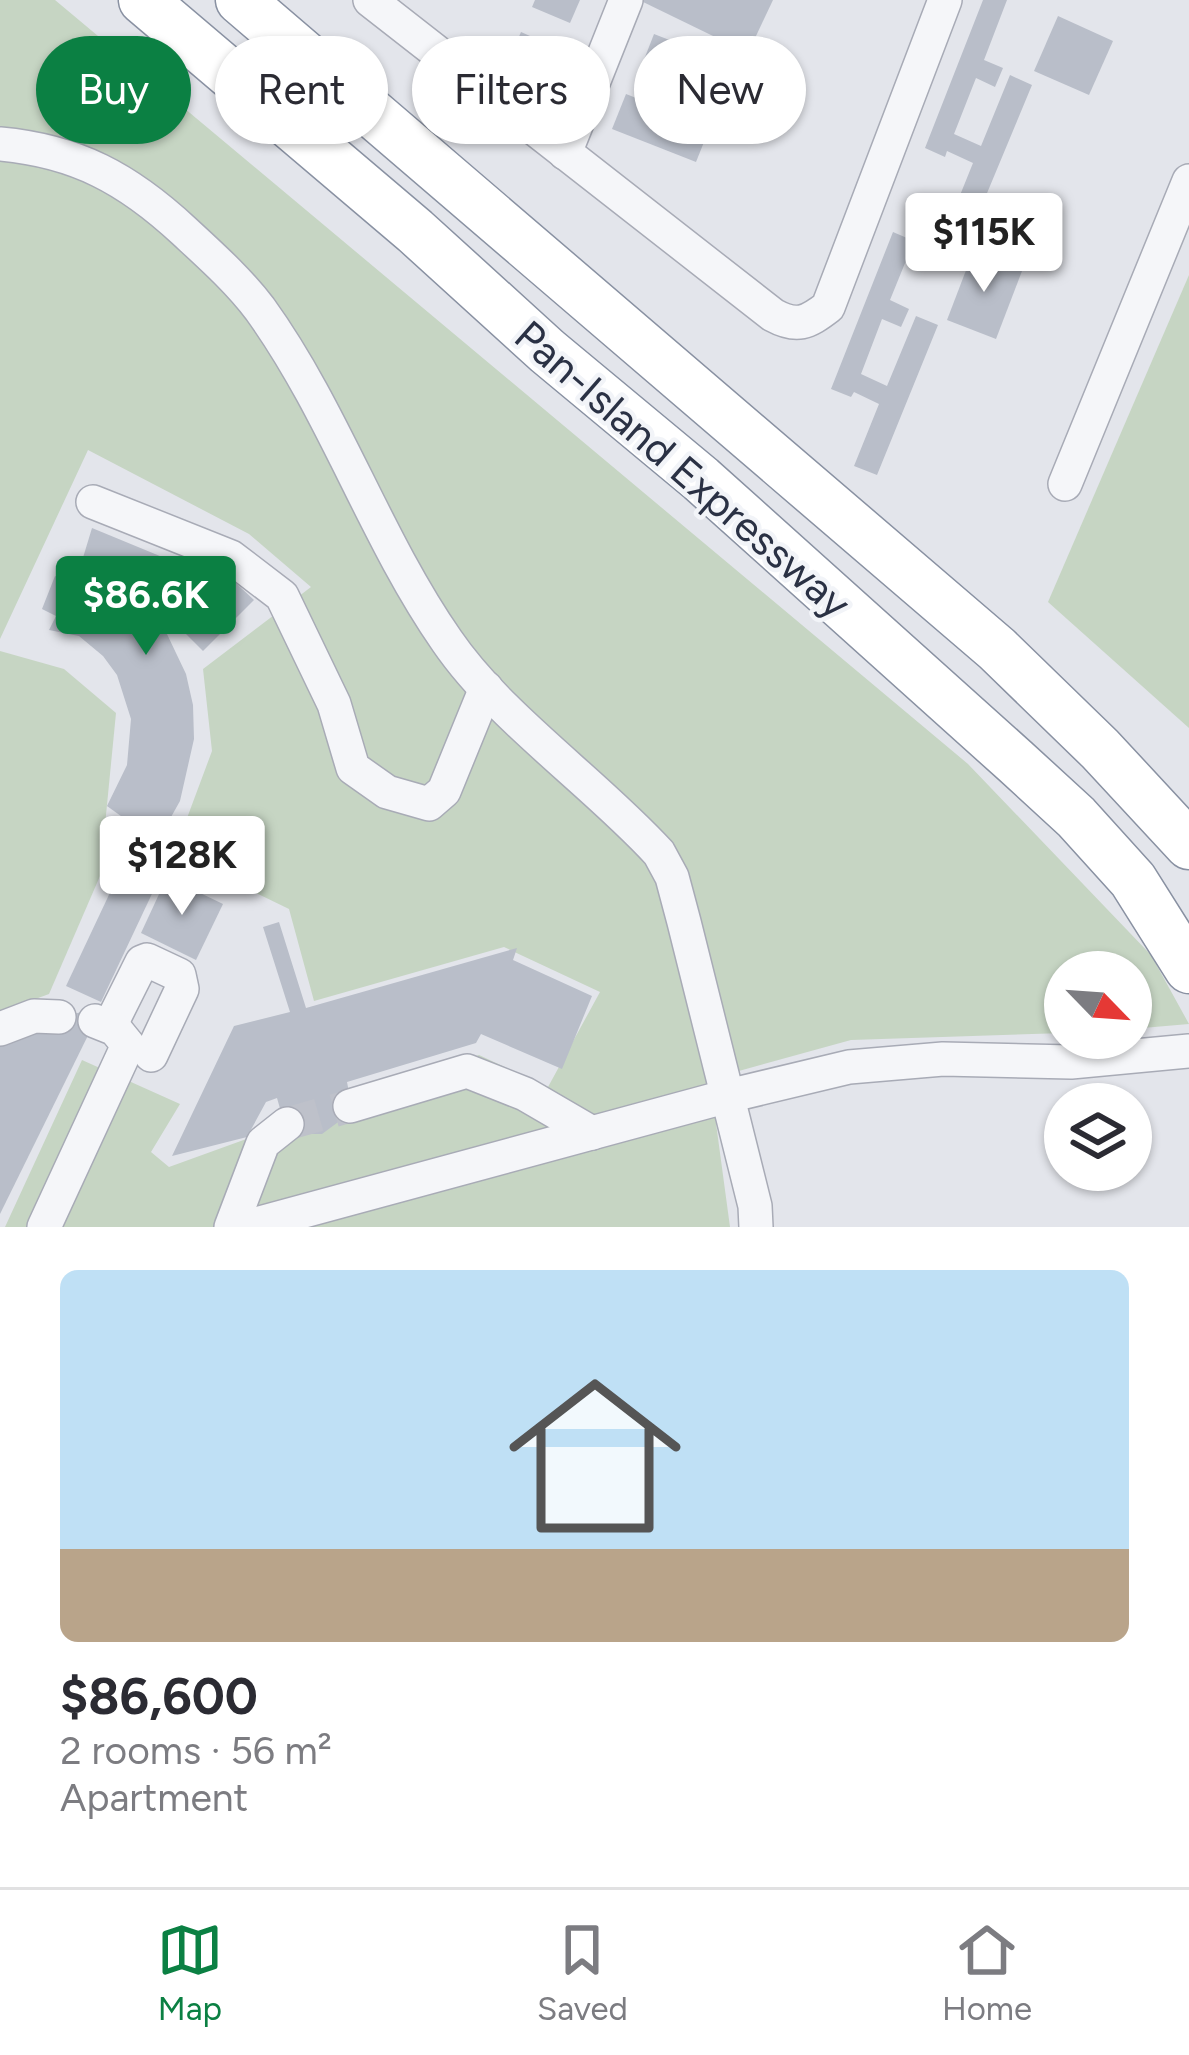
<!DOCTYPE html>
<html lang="en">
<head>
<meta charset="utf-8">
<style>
	:root { --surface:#fff; --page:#f7f7f7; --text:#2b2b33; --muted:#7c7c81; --line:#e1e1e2; --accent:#0b8043 }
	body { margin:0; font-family:Figtree,sans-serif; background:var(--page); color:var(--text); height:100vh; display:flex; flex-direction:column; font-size:45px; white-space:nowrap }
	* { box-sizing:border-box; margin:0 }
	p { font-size:39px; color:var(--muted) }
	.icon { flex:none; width:66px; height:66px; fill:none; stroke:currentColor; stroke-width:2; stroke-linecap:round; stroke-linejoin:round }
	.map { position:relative; height:1227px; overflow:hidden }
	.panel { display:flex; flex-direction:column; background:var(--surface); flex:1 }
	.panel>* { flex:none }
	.banner { position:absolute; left:36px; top:36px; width:1119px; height:108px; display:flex; gap:24px }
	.needle { width:78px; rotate:115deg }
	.tools { position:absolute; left:1044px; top:951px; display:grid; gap:24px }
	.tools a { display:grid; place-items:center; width:108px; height:108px; border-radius:50%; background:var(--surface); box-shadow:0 3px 9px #0004; font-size:60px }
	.price { position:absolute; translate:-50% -102px; padding:0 27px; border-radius:12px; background:#fff; color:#222; font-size:39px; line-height:78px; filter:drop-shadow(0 3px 6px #0008) }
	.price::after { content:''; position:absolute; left:50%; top:72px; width:36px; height:27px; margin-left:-18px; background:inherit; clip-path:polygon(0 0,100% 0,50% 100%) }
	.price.selected { background:var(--accent); color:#fff }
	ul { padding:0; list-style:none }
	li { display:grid; align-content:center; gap:24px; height:636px; padding:0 60px }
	li span { display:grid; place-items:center; height:372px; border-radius:18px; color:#555 }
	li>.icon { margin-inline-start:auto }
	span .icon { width:216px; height:216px; fill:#fffc; stroke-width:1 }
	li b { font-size:51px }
	.pill { padding:0 42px; border-radius:54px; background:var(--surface); box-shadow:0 3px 9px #0004; font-size:42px; line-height:108px }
	.pill.selected { background:var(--accent); color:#fff }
	.tab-bar { display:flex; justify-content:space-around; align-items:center; height:168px; border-top:3px solid var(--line); background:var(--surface); font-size:33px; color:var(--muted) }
	.tab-bar a { display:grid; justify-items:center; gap:6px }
	.tab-bar .selected { color:var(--accent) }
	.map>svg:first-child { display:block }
</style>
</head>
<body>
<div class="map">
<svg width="1189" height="1227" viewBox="0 0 1189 1227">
	<rect width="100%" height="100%" fill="#e3e5eb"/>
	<g fill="#c6d5c3">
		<path d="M 0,0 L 55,0 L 968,764 L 1151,955 L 1189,1024 L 1131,1029 L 1131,972 L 1065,972 L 1065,1033 L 851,1040 L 710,1079 L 730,1227 L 5,1227 L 82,1060 L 180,1104 L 151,1152 L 169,1167 L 479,1055 L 548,1087 L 600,992 L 504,947 L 314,1001 L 289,909 L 174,853 L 212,751 L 203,669 L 311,587 L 249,534 L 88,450 L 0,639 Z"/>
		<path d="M 1189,275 L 1189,728 L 1048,602 Z"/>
		<path d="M 0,651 L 64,669 L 116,713 L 100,876 L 49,994 L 0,1012 Z"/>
	</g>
	<g fill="#b9bec9">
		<path d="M 535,0 L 580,0 L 570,23 L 532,7 Z"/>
		<path d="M 639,0 L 773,0 L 748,53 Z"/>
		<path d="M 983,0 L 1007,0 L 984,60 L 1003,68 L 995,87 L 976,78 L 954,134 L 981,146 L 1010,75 L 1032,85 L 970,234 L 948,225 L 973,163 L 947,151 L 945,157 L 925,148 Z"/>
		<path d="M 1058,16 L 1113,41 L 1089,95 L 1034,71 Z"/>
		<path d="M 521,32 L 557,48 L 542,82 L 506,67 Z"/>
		<path d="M 654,34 L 731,64 L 716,105 L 638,75 Z"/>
		<path d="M 626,94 L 710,127 L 696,162 L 612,129 Z"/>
		<path d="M 893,232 L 914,241 L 890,300 L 909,309 L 901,327 L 882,319 L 861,374 L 887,386 L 916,316 L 938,325 L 877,475 L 854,466 L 879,404 L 854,392 L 851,397 L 831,389 Z"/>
		<path d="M 973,252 L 1022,271 L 996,339 L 947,320 Z"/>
		<path d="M 92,528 L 218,580 L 225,573 L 254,600 L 203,651 L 175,623 L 166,632 L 186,674 L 193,705 L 194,739 L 180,801 L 157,842 L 107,806 L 127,765 L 131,719 L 117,675 L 103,656 L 79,636 L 49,630 L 56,616 L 42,609 L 55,576 L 75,584 Z"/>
		<path d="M 123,865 L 158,881 L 101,1002 L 66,986 Z"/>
		<path d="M 167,877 L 223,904 L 196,960 L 141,933 Z"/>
		<path d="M 279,922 L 306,1008 L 517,948 L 513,960 L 592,996 L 562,1069 L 481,1034 L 476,1043 L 347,1082 L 351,1103 L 345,1117 L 322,1134 L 307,1134 L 294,1129 L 283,1119 L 277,1098 L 266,1102 L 247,1137 L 172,1156 L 234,1026 L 290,1012 L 263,927 Z"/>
		<path d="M 102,1007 L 0,1214 L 0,1032 Z"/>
	</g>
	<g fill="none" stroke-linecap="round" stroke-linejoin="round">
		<path stroke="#bec1ca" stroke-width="33" stroke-dasharray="33 16" stroke-linecap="butt" d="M 287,1124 L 350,1106"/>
		<defs>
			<g id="minor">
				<path d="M 370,0 L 773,315 C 797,328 807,323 828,307 L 945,0"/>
				<path d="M 0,144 C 77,151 128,179 184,231 C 211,256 238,280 260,309 C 335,413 374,536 447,641 C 499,717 595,783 659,853 L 672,877 L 684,922 L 755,1206 L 756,1227"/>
				<path d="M 565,153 L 626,0"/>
				<path d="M 1065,484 L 1189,181"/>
				<path d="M 93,502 L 231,557 L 282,596 L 334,704 L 353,768 L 387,792 L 429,804 L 444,791 L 486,688"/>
				<path d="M 110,1026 L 142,962 L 147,960 L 179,975 L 182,989 L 151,1055"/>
				<path d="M 0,1029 L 34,1016 L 59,1017"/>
				<path d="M 350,1106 L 467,1071 L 525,1094 L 592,1133"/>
				<path d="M 44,1227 L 128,1045 L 115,1029 L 95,1021"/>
				<path d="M 231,1227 L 263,1143 L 287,1124"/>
				<path d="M 245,1227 L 728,1096 L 849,1067 L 943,1059 L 1071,1062 L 1189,1051"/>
			</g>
			<g id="highway">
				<path d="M 143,0 L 415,231 L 547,351 L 701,479 L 1015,761 L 1076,817 L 1133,880 L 1189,969"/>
				<path d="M 240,0 L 997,649 L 1100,749 L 1189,845"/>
			</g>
		</defs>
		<use href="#minor" stroke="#a8abb6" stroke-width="36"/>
		<use href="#highway" stroke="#8991a2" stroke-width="51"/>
		<use href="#minor" stroke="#f5f6f9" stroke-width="33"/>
		<use href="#highway" stroke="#fff" stroke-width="48"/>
	</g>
	<g text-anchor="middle" stroke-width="9" stroke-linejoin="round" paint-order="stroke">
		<g font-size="42" fill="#2a3144" stroke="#f2f4f8">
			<text transform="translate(683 469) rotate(41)" y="15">Pan-Island Expressway</text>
		</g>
	</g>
</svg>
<div class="tools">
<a><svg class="needle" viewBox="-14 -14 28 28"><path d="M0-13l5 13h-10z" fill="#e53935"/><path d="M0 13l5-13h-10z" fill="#7c7c81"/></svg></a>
<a><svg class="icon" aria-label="layers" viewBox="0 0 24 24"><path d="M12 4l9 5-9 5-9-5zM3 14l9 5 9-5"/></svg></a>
</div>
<b class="price" style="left:984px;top:295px">$115K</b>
<b class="price selected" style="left:146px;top:658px">$86.6K</b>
<b class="price" style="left:182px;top:918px">$128K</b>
<div class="banner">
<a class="pill selected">Buy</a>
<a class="pill">Rent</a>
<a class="pill">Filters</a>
<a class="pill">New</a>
</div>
</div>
<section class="panel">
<ul>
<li><span style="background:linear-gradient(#bfe0f5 75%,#b9a48a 0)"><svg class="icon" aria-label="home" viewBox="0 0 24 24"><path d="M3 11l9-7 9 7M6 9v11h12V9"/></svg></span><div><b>$86,600</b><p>2 rooms · 56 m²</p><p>Apartment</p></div></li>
</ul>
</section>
<nav class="tab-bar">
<a class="selected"><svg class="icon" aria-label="map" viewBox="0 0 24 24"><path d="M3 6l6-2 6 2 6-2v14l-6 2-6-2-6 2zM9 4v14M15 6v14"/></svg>Map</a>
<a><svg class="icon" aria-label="saved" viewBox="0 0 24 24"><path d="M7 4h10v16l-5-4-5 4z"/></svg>Saved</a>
<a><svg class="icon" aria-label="home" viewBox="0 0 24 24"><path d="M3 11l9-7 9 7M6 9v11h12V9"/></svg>Home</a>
</nav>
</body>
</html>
